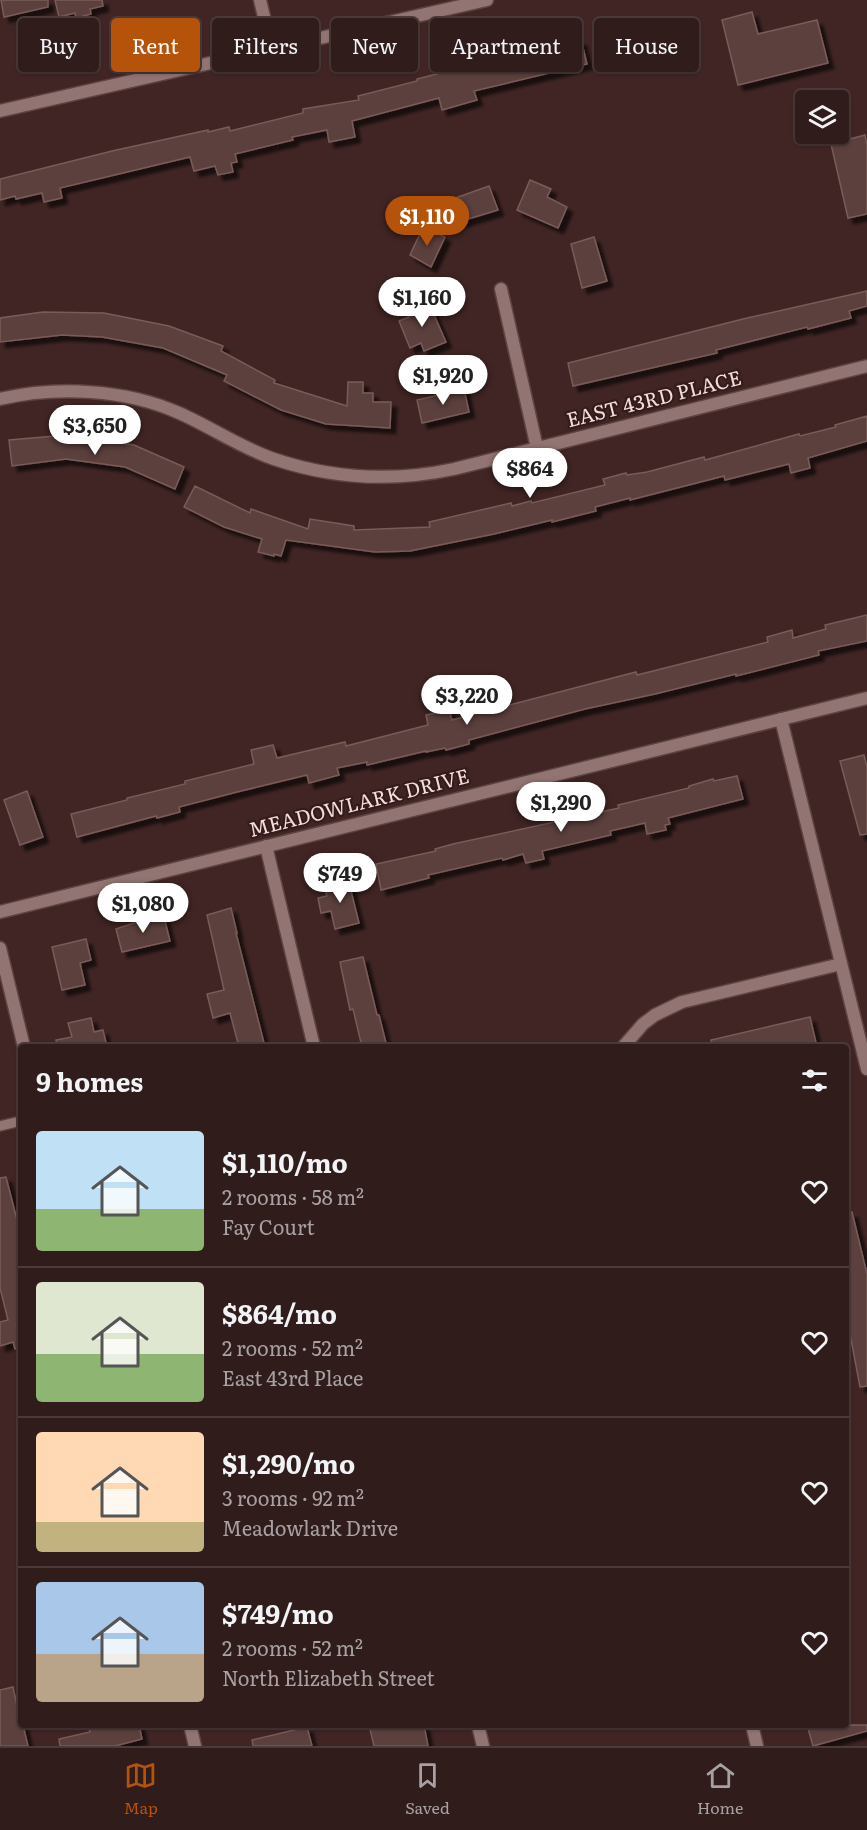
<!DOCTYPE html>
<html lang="en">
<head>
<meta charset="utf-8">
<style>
	:root { --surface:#301c1b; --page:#382524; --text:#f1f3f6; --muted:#a8a1a3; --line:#4b3a3a; --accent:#b45309 }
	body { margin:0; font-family:Literata,serif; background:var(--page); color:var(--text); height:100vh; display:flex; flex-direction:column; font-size:22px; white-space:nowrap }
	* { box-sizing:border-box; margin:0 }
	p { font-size:20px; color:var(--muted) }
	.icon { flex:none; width:33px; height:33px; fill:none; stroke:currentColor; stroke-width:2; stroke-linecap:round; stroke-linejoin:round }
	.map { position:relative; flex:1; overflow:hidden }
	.panel { position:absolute; left:18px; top:1044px; width:831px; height:684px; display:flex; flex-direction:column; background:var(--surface); border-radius:6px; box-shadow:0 2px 4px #0004,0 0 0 2px var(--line) }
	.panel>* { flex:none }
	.guide { position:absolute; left:18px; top:18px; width:831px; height:54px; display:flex; gap:12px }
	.fabs { position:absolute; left:795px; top:90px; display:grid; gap:12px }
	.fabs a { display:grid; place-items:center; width:54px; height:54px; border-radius:6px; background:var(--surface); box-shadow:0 2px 4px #0004,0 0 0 2px var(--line); font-size:30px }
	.price { position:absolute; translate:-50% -51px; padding:0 14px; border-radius:21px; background:#fff; color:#222; font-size:20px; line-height:39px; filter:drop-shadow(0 2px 3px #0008) }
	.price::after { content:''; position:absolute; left:50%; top:36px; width:18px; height:14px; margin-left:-9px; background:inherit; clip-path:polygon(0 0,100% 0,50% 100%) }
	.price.current { background:var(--accent); color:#fff }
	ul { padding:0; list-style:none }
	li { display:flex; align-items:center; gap:18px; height:150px; padding:0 18px }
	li+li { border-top:2px solid var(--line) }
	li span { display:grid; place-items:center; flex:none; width:168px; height:120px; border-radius:6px; color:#555 }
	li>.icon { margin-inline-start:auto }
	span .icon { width:72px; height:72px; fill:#fffc; stroke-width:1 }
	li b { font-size:26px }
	h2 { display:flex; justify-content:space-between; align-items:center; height:72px; padding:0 18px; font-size:26px }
	.chip { padding:0 21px; border-radius:6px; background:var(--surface); box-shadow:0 2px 4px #0004,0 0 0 2px var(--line); font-size:21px; line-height:54px }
	.chip.current { background:var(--accent); color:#fff }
	.tab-bar { display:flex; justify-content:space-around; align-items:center; height:84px; border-top:2px solid var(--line); background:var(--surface); font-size:16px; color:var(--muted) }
	.tab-bar a { display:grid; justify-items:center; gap:3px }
	.tab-bar .current { color:var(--accent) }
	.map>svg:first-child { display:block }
</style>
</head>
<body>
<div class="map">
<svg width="867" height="1746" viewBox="0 0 867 1746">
	<defs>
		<filter id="shadow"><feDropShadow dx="5.5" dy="5.5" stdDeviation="1.5" flood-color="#0009"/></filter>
	</defs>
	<rect width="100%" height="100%" fill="#402524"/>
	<g fill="#5c403d" stroke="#795b58" stroke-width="1.5" filter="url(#shadow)">
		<path d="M 1,0 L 48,0 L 48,7 L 4,17 Z"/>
		<path d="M 55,0 L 102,0 L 103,6 L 90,9 L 91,14 L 76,18 L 75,13 L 59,17 Z"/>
		<path d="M 752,12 L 758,34 L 817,20 L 828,63 L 738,85 L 722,20 Z"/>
		<path d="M 581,40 L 587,64 L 474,91 L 477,100 L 442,110 L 439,98 L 352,121 L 355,137 L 329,142 L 327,130 L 292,137 L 293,140 L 235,154 L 237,162 L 231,163 L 233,172 L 218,175 L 215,166 L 194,171 L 190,157 L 60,188 L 62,198 L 44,202 L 42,193 L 16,199 L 15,196 L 0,200 L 0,179 L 112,151 L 208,130 L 208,132 L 229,127 L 230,131 L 303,113 L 303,109 L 359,100 L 358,96 L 417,81 L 417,79 L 460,68 L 461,71 Z"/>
		<path d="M 865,135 L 867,145 L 867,214 L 848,218 L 831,144 Z"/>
		<path d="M 530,180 L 551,189 L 547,197 L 567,207 L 558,228 L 517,210 Z"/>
		<path d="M 489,186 L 498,210 L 455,223 L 447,201 Z"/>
		<path d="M 423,227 L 445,237 L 431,267 L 410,255 Z"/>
		<path d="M 594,237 L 607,281 L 582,288 L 571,244 Z"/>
		<path d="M 867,291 L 867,306 L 849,311 L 851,318 L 808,329 L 807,327 L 716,350 L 717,353 L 573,386 L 568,363 L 743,319 Z"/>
		<path d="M 428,301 L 446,342 L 424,351 L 421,343 L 410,348 L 399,321 L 409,317 L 406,311 Z"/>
		<path d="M 43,312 L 104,313 L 169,326 L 223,346 L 221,351 L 275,380 L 274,383 L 347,406 L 348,382 L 363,382 L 363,393 L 373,393 L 373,402 L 391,402 L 390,428 L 326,424 L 281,410 L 224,381 L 227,375 L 163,348 L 102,337 L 62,335 L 0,342 L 0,318 Z"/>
		<path d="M 464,389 L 469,412 L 422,423 L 417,400 Z"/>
		<path d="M 867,416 L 867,441 L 808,458 L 810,468 L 791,473 L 789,464 L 725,480 L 724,476 L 630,500 L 630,498 L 595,507 L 596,511 L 552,522 L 552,520 L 494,534 L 410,551 L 375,552 L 286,540 L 281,556 L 274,554 L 274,556 L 258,552 L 262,539 L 224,527 L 184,507 L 195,486 L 250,513 L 251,509 L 308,529 L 310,519 L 354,526 L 354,530 L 430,527 L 429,522 L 511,503 L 512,506 L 531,501 L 532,503 L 605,485 L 603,479 L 626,473 L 627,475 L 647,472 L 704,457 L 705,460 L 799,434 L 800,436 L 836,427 L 835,425 Z"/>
		<path d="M 67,435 L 134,445 L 184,467 L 175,489 L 125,467 L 66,459 L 12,466 L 9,440 Z"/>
		<path d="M 867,615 L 867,641 L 818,651 L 819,655 L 736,676 L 736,674 L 655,694 L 585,709 L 469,740 L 469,744 L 446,750 L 445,748 L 426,752 L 426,751 L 367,765 L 367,762 L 337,768 L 339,775 L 309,783 L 307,775 L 237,792 L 179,807 L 180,812 L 157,818 L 156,816 L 77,837 L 71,814 L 127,800 L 127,798 L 185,784 L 185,781 L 254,764 L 251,750 L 273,745 L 277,758 L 345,742 L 346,746 L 428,725 L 426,715 L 449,710 L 452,720 L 636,672 L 637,675 L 768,642 L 767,637 L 792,630 L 793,638 L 826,629 L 825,625 Z"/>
		<path d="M 864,755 L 867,767 L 867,834 L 860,835 L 840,761 Z"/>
		<path d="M 737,776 L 743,799 L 668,818 L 670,824 L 665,825 L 666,830 L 647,834 L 645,823 L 610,831 L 611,835 L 542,851 L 544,859 L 526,863 L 523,854 L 503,860 L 502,858 L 428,875 L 429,878 L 381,890 L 376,864 L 436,851 L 435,849 L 453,844 L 619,808 L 618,805 L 689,788 L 689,786 L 713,779 L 714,781 Z"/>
		<path d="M 27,791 L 43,837 L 20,845 L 4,800 Z"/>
		<path d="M 348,879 L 359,923 L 335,929 L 331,911 L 321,913 L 318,898 L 327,896 L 324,885 Z"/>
		<path d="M 231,908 L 237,933 L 236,933 L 265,1047 L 239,1047 L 230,1013 L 213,1018 L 207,994 L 224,990 L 207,915 Z"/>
		<path d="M 164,917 L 170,941 L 122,952 L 116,929 L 149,918 L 150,921 Z"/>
		<path d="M 86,939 L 91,960 L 80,963 L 85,985 L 62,990 L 52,947 Z"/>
		<path d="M 363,957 L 377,1015 L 379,1015 L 387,1047 L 362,1047 L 353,1009 L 350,1010 L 340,962 Z"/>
		<path d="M 810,1017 L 817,1047 L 712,1047 L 711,1040 Z"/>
		<path d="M 91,1018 L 94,1032 L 103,1030 L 107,1047 L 57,1047 L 56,1040 L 72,1037 L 68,1023 Z"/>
		<path d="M 6,1177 L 19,1228 L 21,1228 L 21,1348 L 15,1349 L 13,1342 L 0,1346 L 0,1322 L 8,1320 L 0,1288 L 0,1178 Z"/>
		<path d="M 852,1212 L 867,1274 L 867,1386 L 860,1387 L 846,1313 L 846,1213 Z"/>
		<path d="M 13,1687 L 21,1725 L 23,1725 L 28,1746 L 0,1746 L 0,1690 Z"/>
		<path d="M 88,1725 L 139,1725 L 142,1739 L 115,1746 L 60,1746 L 59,1739 L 90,1732 Z"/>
		<path d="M 369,1725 L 424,1725 L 428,1746 L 374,1746 Z"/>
		<path d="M 807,1725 L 867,1725 L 867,1731 L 813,1746 Z"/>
		<path d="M 307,1727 L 312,1746 L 253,1746 L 252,1740 Z"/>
	</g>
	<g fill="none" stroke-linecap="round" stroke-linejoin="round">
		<defs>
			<path id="service" d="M 0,1126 L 21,1121"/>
			<g id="minor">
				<path d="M 260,0 L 272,50"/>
				<path d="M 501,289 L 537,448"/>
				<path d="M 0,399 C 57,386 125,389 179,413 C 211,427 241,448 274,459 C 333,479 393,482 454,469 L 867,366"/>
				<path d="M 781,719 L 867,1069"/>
				<path d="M 266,846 L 314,1047"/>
				<path d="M 0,912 L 867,698"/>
				<path d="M 0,948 L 24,1047"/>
				<path d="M 623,1047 L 643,1024 L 655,1015 L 682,1002 L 841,964"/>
				<path d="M 190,1725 L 195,1746"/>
				<path d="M 478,1725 L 483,1746"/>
				<path d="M 752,1725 L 757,1746"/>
			</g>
			<path id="tertiary" d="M 0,111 L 487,0"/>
		</defs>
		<use href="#service" stroke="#5c4342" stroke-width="12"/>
		<use href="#minor" stroke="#5c4342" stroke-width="15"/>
		<use href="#tertiary" stroke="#5c4342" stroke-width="15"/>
		<use href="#service" stroke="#927573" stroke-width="9"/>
		<use href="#minor" stroke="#927573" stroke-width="12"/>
		<use href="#tertiary" stroke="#927573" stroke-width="12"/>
	</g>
	<g text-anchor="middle" stroke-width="4.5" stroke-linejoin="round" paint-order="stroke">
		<g font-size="20" fill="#f1dedd" stroke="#351b1a">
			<text transform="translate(654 399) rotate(-14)" y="7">EAST 43RD PLACE</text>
			<text transform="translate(359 803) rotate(-14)" y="7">MEADOWLARK DRIVE</text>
		</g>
	</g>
</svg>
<div class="fabs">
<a><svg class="icon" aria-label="layers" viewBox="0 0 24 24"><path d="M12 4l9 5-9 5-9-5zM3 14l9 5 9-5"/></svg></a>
</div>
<b class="price current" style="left:427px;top:247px">$1,110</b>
<b class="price" style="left:422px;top:328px">$1,160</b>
<b class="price" style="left:443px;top:406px">$1,920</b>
<b class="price" style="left:95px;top:456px">$3,650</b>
<b class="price" style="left:530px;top:499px">$864</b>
<b class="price" style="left:467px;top:726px">$3,220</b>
<b class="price" style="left:561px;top:833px">$1,290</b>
<b class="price" style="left:340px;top:904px">$749</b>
<b class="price" style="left:143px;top:934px">$1,080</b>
<div class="guide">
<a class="chip">Buy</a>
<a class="chip current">Rent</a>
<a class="chip">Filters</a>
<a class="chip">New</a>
<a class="chip">Apartment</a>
<a class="chip">House</a>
</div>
<section class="panel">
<h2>9 homes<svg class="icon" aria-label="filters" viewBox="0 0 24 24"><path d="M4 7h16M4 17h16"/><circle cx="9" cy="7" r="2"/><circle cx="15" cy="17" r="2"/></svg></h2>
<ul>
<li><span style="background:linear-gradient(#bfe0f5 65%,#8fb573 0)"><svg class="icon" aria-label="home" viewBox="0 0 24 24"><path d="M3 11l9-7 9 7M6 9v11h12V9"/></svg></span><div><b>$1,110/mo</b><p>2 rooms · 58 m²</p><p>Fay Court</p></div><svg class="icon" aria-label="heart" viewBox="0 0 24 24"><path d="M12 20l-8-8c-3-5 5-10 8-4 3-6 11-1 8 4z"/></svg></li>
<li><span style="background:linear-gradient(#dfe7d0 60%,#8fb573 0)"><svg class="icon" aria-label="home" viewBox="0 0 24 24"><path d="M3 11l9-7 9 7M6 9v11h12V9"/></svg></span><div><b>$864/mo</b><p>2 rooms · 52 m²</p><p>East 43rd Place</p></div><svg class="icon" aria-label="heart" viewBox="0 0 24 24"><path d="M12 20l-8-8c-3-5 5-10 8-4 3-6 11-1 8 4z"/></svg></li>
<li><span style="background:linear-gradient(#ffd9b3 75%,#c2b280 0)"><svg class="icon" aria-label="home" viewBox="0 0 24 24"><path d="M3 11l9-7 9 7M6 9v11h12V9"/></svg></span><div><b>$1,290/mo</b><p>3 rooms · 92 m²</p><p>Meadowlark Drive</p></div><svg class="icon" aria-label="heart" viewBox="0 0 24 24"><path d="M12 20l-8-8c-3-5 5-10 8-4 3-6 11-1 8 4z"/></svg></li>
<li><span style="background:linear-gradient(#a9c7e8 60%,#b9a48a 0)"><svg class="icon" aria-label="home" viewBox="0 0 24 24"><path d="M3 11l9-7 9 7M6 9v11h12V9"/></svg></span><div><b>$749/mo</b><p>2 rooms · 52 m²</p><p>North Elizabeth Street</p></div><svg class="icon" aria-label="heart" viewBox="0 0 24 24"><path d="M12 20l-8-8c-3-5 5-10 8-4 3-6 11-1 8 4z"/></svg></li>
</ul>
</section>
</div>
<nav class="tab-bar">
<a class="current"><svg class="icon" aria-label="map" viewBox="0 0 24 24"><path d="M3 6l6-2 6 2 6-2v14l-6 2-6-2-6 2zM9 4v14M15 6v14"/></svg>Map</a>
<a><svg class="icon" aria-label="saved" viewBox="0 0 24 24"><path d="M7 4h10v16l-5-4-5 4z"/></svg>Saved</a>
<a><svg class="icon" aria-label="home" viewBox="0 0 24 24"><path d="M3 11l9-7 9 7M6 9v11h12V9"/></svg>Home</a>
</nav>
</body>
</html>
